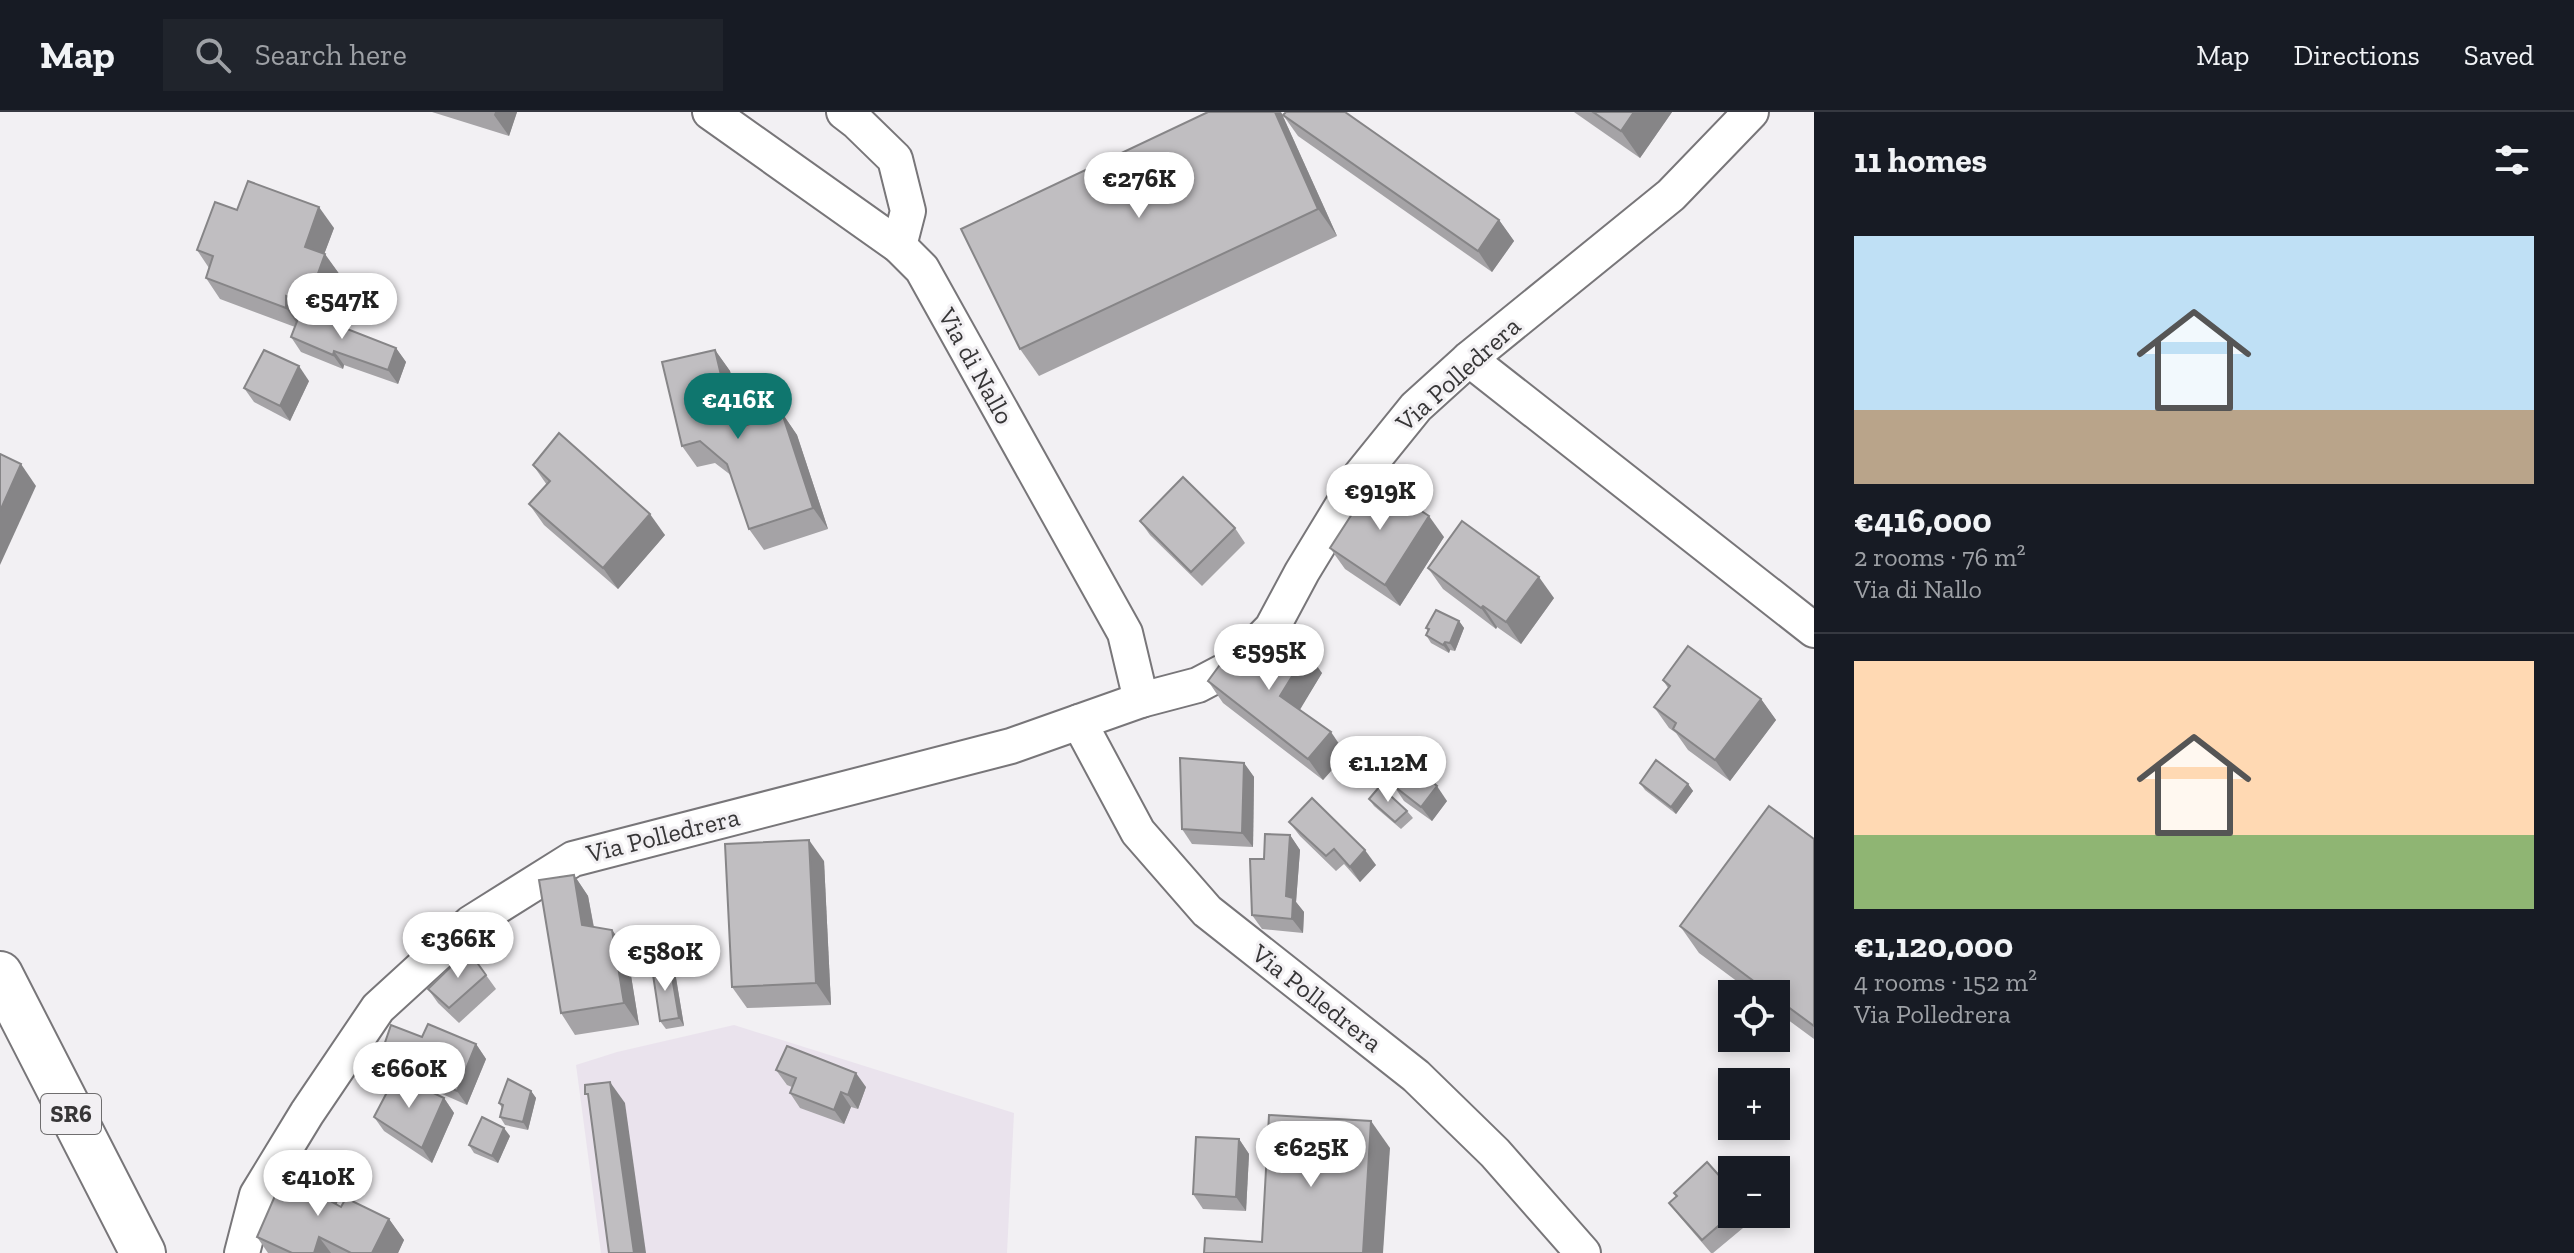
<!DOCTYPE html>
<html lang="en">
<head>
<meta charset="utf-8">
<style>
	:root { --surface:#171b24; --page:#20242c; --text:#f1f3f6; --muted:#9ea1a6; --line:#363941; --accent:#0f766e }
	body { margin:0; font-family:"Zilla Slab",serif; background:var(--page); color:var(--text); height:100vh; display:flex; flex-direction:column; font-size:30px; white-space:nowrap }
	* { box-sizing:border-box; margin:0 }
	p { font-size:26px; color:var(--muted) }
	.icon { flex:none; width:44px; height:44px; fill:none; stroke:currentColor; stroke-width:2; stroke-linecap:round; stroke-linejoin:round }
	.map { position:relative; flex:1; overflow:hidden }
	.side { display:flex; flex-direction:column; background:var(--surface); width:760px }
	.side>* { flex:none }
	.controls { position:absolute; left:1718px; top:868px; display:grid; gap:16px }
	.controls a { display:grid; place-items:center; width:72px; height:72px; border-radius:0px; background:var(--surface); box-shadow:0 4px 12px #0003; font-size:40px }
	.price { position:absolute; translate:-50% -68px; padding:0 18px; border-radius:28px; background:#fff; color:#222; font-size:26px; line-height:52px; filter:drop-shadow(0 2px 4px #0008) }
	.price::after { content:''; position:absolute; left:50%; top:48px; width:24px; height:18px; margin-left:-12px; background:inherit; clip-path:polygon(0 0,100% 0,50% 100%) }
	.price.on { background:var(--accent); color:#fff }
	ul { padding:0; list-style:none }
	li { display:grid; align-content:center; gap:16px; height:424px; padding:0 40px }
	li+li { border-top:2px solid var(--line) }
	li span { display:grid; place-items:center; height:248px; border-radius:0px; color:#555 }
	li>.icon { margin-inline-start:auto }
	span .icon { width:144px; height:144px; fill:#fffc; stroke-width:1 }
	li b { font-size:34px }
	h2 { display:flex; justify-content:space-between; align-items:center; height:96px; padding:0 40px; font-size:34px }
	header { display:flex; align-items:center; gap:48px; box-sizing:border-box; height:112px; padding:0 40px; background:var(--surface); border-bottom:2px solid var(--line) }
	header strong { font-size:38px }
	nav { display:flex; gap:44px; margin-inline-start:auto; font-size:28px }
	.search { width:560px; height:72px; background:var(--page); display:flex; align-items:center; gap:20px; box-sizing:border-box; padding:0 28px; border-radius:0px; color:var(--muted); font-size:30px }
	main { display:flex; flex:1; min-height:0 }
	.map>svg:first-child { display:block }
</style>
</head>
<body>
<header>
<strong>Map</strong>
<div class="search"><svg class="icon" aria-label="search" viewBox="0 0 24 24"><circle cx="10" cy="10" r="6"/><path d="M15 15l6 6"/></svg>Search here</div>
<nav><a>Map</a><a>Directions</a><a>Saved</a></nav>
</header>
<main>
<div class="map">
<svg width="1814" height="1141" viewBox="0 0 1814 1141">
	<rect width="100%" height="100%" fill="#f2f0f3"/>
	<path fill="#eae3ed" d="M 734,913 L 1014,1001 L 1007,1141 L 601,1141 L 576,953 L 617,940 Z"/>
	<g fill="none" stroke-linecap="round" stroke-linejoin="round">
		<defs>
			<g id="minor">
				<path d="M 710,0 L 899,134 L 922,157 L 1125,521 L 1141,588"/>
				<path d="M 844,0 L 857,10 L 895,47 L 908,99 L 899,134"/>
				<path d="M 1469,247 L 1814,518"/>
				<path d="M 1079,610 L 1138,720 L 1207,799 L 1416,964 L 1495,1041 L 1583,1141"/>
				<path d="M 242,1141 L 257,1083 L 307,1001 L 378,896 L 471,811 L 573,747 L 1011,634 L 1141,588 L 1198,573 L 1236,553 L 1272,516 L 1302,460 L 1361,363 L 1416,295 L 1469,247 L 1671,83 L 1751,0"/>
			</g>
			<path id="primary" d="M 0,862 L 143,1141"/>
		</defs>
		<use href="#minor" stroke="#787679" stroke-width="38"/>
		<use href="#primary" stroke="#787679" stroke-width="48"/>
		<use href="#minor" stroke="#fff" stroke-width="34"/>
		<use href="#primary" stroke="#fff" stroke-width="44"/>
	</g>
	<g fill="#a5a3a6">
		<path d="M 432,0 L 517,0 L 509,24 Z"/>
		<path d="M 1281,0 L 1337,124 L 1039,264 L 1020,237 Z"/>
		<path d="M 1574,0 L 1672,0 L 1640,46 Z"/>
		<path d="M 1283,3 L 1499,108 L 1514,129 L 1492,160 L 1298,24 Z"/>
		<path d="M 237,98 L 334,116 L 324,142 L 340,163 L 324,208 L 396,236 L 406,250 L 398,272 L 344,253 L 343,257 L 301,240 L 291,225 L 295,215 L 220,187 L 206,166 L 209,156 L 197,138 Z"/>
		<path d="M 715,238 L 730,259 L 743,314 L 782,301 L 797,323 L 828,417 L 764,438 L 749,417 L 732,364 L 715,351 L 697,355 L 682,334 Z"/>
		<path d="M 309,269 L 290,309 L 254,290 L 244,276 Z"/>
		<path d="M 533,353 L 665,423 L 618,477 L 544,413 L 529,392 L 547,373 Z"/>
		<path d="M 1140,409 L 1235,416 L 1245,431 L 1202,474 L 1150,423 Z"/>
		<path d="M 1444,425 L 1400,494 L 1345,457 L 1330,436 Z"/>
		<path d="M 1428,456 L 1554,486 L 1521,532 L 1497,515 L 1496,517 L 1443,477 Z"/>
		<path d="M 1459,509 L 1464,516 L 1455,539 L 1450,538 L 1449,541 L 1431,531 L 1426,523 L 1428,519 L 1426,516 Z"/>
		<path d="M 1273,542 L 1322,561 L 1299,598 L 1346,642 L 1323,668 L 1223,591 L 1208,569 Z"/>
		<path d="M 1663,568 L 1761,587 L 1776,608 L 1730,669 L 1688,638 L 1676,621 L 1669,616 L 1654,595 L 1668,576 Z"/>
		<path d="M 1244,651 L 1254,665 L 1253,735 L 1192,732 L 1182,717 Z"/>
		<path d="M 1388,665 L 1447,689 L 1432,709 L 1404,689 Z"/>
		<path d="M 1640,671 L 1688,672 L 1693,679 L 1676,702 L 1645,678 Z"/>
		<path d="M 1369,687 L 1407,699 L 1413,706 L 1401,717 L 1374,694 Z"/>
		<path d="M 1289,710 L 1376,753 L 1360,770 L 1344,752 L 1336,759 L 1300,724 Z"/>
		<path d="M 1290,723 L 1300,738 L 1296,790 L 1304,800 L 1303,821 L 1262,817 L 1252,803 L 1264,747 Z"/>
		<path d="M 1814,727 L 1814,927 L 1776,899 L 1776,882 L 1754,882 L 1699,841 L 1680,814 Z"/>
		<path d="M 824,749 L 831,893 L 747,896 L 732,875 Z"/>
		<path d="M 574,763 L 588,784 L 594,815 L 612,818 L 627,839 L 639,913 L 575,923 L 561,901 Z"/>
		<path d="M 468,838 L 496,877 L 459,911 L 438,891 L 428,877 Z"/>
		<path d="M 670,853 L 675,860 L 684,914 L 666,917 L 660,909 Z"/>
		<path d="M 422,925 L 476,932 L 486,947 L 467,993 L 390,959 L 380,945 Z"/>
		<path d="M 776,958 L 866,975 L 858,997 L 851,995 L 844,1012 L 800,996 L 790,981 L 792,975 L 787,973 Z"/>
		<path d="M 531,979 L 536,986 L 528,1018 L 505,1013 L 500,1005 L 502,996 L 499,991 Z"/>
		<path d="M 444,986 L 454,1001 L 432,1051 L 384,1019 L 374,1005 Z"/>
		<path d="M 510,1024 L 498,1051 L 474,1041 L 469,1033 Z"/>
		<path d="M 1239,1027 L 1249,1042 L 1246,1099 L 1203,1097 L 1193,1082 Z"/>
		<path d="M 339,1085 L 336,1092 L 341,1095 L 389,1107 L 404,1128 L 398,1141 L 268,1141 L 257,1125 Z"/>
		<path d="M 1669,1091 L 1732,1102 L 1752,1102 L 1755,1106 L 1713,1141 L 1711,1141 L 1680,1105 Z"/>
	</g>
	<g fill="#868587">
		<path d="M 495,0 L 517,0 L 509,24 L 494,3 Z"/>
		<path d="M 1275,0 L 1281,0 L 1337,124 L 1318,97 Z"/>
		<path d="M 1634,0 L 1672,0 L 1640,46 L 1621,19 Z"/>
		<path d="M 319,95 L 334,116 L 319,156 L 305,135 Z"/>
		<path d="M 1499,108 L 1514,129 L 1492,160 L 1478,139 Z"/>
		<path d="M 325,142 L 340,163 L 322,213 L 307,192 Z"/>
		<path d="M 286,184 L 301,206 L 301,217 L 286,196 Z"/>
		<path d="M 396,236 L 406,250 L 398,272 L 388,258 Z"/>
		<path d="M 715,238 L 730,259 L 746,326 L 731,305 Z"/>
		<path d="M 334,239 L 344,253 L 343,257 L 333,243 Z"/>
		<path d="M 299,254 L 309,269 L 290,309 L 280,294 Z"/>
		<path d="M 782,301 L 797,323 L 828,417 L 813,396 Z"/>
		<path d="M 21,352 L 36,374 L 0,453 L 0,399 Z"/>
		<path d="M 650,402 L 665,423 L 618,477 L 603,456 Z"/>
		<path d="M 1429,404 L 1444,425 L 1400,494 L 1385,473 Z"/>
		<path d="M 1539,465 L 1554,486 L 1521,532 L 1506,510 Z"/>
		<path d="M 1483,494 L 1497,515 L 1496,517 L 1481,496 Z"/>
		<path d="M 1459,509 L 1464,516 L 1455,539 L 1450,531 Z"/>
		<path d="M 1445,530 L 1450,538 L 1449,541 L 1443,533 Z"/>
		<path d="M 1307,540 L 1322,561 L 1295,606 L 1280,584 Z"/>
		<path d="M 1761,587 L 1776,608 L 1730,669 L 1715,648 Z"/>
		<path d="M 1331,620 L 1346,642 L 1323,668 L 1308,647 Z"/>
		<path d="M 1244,651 L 1254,665 L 1253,735 L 1242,721 Z"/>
		<path d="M 1688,672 L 1693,679 L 1676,702 L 1671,695 Z"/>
		<path d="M 1437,674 L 1447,689 L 1432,709 L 1421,695 Z"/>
		<path d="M 1290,723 L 1300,738 L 1296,790 L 1304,800 L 1303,821 L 1292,807 L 1286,784 Z"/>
		<path d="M 809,728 L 824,749 L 831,893 L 816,871 Z"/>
		<path d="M 1365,738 L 1376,753 L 1360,770 L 1350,755 Z"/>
		<path d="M 574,763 L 588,784 L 597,834 L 582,813 Z"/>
		<path d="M 612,818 L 627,839 L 639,913 L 624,891 Z"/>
		<path d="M 670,853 L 675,860 L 684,914 L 679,906 Z"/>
		<path d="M 476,932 L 486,947 L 467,993 L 457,979 Z"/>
		<path d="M 856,961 L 866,975 L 858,997 L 848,983 Z"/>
		<path d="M 610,970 L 625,991 L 646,1141 L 634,1141 Z"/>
		<path d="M 531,979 L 536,986 L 528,1018 L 523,1010 Z"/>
		<path d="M 841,980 L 851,995 L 844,1012 L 834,998 Z"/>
		<path d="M 444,986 L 454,1001 L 432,1051 L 422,1036 Z"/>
		<path d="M 1371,1009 L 1390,1036 L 1383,1141 L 1363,1141 Z"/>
		<path d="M 504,1016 L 510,1024 L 498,1051 L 492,1044 Z"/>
		<path d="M 1239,1027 L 1249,1042 L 1246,1099 L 1236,1085 Z"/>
		<path d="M 324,1064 L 339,1085 L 333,1104 L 318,1082 Z"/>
		<path d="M 389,1107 L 404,1128 L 398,1141 L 372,1141 Z"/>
		<path d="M 319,1125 L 331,1141 L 314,1141 Z"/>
	</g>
	<g fill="#c0bec1" stroke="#868587" stroke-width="2">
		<path d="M 1208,0 L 1275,0 L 1318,97 L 1020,237 L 961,117 Z"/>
		<path d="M 1286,0 L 1345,0 L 1499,108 L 1478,139 L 1283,3 Z"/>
		<path d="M 1593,0 L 1634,0 L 1621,19 Z"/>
		<path d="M 248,69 L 319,95 L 305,135 L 325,142 L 307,192 L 286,184 L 286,196 L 206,166 L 213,144 L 197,138 L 215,90 L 237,98 Z"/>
		<path d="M 301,199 L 396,236 L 388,258 L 334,239 L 333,243 L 291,225 Z"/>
		<path d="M 264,238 L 299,254 L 280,294 L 244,276 Z"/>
		<path d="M 715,238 L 731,305 L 741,315 L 782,301 L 813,396 L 749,417 L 727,352 L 700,329 L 682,334 L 662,250 Z"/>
		<path d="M 559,321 L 650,402 L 603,456 L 529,392 L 550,369 L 533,353 Z"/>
		<path d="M 0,342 L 21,352 L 0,399 Z"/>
		<path d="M 1183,365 L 1235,416 L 1191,460 L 1140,409 Z"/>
		<path d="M 1374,368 L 1429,404 L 1385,473 L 1330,436 Z"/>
		<path d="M 1462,409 L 1539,465 L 1506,510 L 1483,494 L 1481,496 L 1428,456 Z"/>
		<path d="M 1436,498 L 1459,509 L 1450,531 L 1445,530 L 1443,533 L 1426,523 L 1429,517 L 1426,516 Z"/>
		<path d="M 1241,524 L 1273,542 L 1291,530 L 1307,540 L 1280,584 L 1331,620 L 1308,647 L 1208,569 Z"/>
		<path d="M 1688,534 L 1761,587 L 1715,648 L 1673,617 L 1676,611 L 1654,595 L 1670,574 L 1663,568 Z"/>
		<path d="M 1180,646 L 1244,651 L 1242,721 L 1182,717 Z"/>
		<path d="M 1405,646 L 1437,674 L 1421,695 L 1394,674 L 1396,673 L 1388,665 Z"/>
		<path d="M 1656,648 L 1688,672 L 1671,695 L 1640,671 Z"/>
		<path d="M 1380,674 L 1407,699 L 1395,710 L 1369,687 Z"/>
		<path d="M 1312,686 L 1365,738 L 1350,755 L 1334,737 L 1326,744 L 1289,710 Z"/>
		<path d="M 1769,694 L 1814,727 L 1814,914 L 1776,886 L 1776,882 L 1771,882 L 1680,814 Z"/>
		<path d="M 1265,722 L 1290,723 L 1286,784 L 1293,786 L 1292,807 L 1252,803 L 1250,747 L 1264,747 Z"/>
		<path d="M 809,728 L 816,871 L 732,875 L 725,732 Z"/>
		<path d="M 574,763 L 582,813 L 612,818 L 624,891 L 561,901 L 539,768 Z"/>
		<path d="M 468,838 L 486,863 L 449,896 L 428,877 Z"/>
		<path d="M 670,853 L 679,906 L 660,909 L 652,856 Z"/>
		<path d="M 428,912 L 476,932 L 457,979 L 380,945 L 391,913 L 422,925 Z"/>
		<path d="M 787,934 L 856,961 L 848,983 L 841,980 L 834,998 L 790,981 L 796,966 L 776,958 Z"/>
		<path d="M 396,963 L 444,986 L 422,1036 L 374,1005 Z"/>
		<path d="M 508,967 L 531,979 L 523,1010 L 500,1005 L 503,993 L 499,991 Z"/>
		<path d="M 610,970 L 634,1141 L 609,1141 L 588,982 L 585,982 L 585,973 Z"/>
		<path d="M 1269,1003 L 1371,1009 L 1363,1141 L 1204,1141 L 1205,1126 L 1262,1130 Z"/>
		<path d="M 482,1005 L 504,1016 L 492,1044 L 469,1033 Z"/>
		<path d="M 1196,1025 L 1239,1027 L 1236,1085 L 1193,1082 Z"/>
		<path d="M 1707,1050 L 1732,1078 L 1732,1102 L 1702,1128 L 1669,1091 L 1677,1084 L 1674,1081 Z"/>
		<path d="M 288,1054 L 324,1064 L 318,1082 L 341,1095 L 346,1086 L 389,1107 L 372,1141 L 351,1141 L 319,1125 L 314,1141 L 292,1141 L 257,1125 Z"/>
	</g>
	<g text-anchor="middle" stroke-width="6" stroke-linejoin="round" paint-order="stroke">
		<rect fill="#f2f0f3" stroke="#6f6e6f" stroke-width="2" x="41" y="982" width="60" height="40" rx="6"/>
		<g font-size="24" font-weight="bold" fill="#373637">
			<text x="71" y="1010">SR6</text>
		</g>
		<g font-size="26" fill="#373637" stroke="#f2f0f3">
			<text transform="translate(976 254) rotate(61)" y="9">Via di Nallo</text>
			<text transform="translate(1458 262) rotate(-42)" y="9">Via Polledrera</text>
			<text transform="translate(663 723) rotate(-14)" y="9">Via Polledrera</text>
			<text transform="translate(1317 886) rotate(38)" y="9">Via Polledrera</text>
		</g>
	</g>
</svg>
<div class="controls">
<a><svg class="icon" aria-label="locate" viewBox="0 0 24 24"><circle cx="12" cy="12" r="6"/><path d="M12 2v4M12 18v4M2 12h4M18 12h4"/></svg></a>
<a>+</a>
<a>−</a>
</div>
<b class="price" style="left:1139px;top:108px">€276K</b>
<b class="price" style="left:342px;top:229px">€547K</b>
<b class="price on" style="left:738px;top:329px">€416K</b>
<b class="price" style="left:1380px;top:420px">€919K</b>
<b class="price" style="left:1269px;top:580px">€595K</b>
<b class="price" style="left:1388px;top:692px">€1.12M</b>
<b class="price" style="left:458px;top:868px">€366K</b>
<b class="price" style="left:665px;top:881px">€580K</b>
<b class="price" style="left:409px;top:998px">€660K</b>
<b class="price" style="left:1311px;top:1077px">€625K</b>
<b class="price" style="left:318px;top:1106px">€410K</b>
</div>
<section class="side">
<h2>11 homes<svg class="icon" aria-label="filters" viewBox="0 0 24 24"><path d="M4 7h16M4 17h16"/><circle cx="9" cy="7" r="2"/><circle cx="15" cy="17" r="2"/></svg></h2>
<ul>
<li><span style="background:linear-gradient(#bfe0f5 70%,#b9a48a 0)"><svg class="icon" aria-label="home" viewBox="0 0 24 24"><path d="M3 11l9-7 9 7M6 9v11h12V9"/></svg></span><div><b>€416,000</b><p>2 rooms · 76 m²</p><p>Via di Nallo</p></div></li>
<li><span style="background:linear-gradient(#ffd9b3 70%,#8fb573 0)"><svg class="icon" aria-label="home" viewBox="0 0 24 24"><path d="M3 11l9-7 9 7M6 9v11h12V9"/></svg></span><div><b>€1,120,000</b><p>4 rooms · 152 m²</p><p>Via Polledrera</p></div></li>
</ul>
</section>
</main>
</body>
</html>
